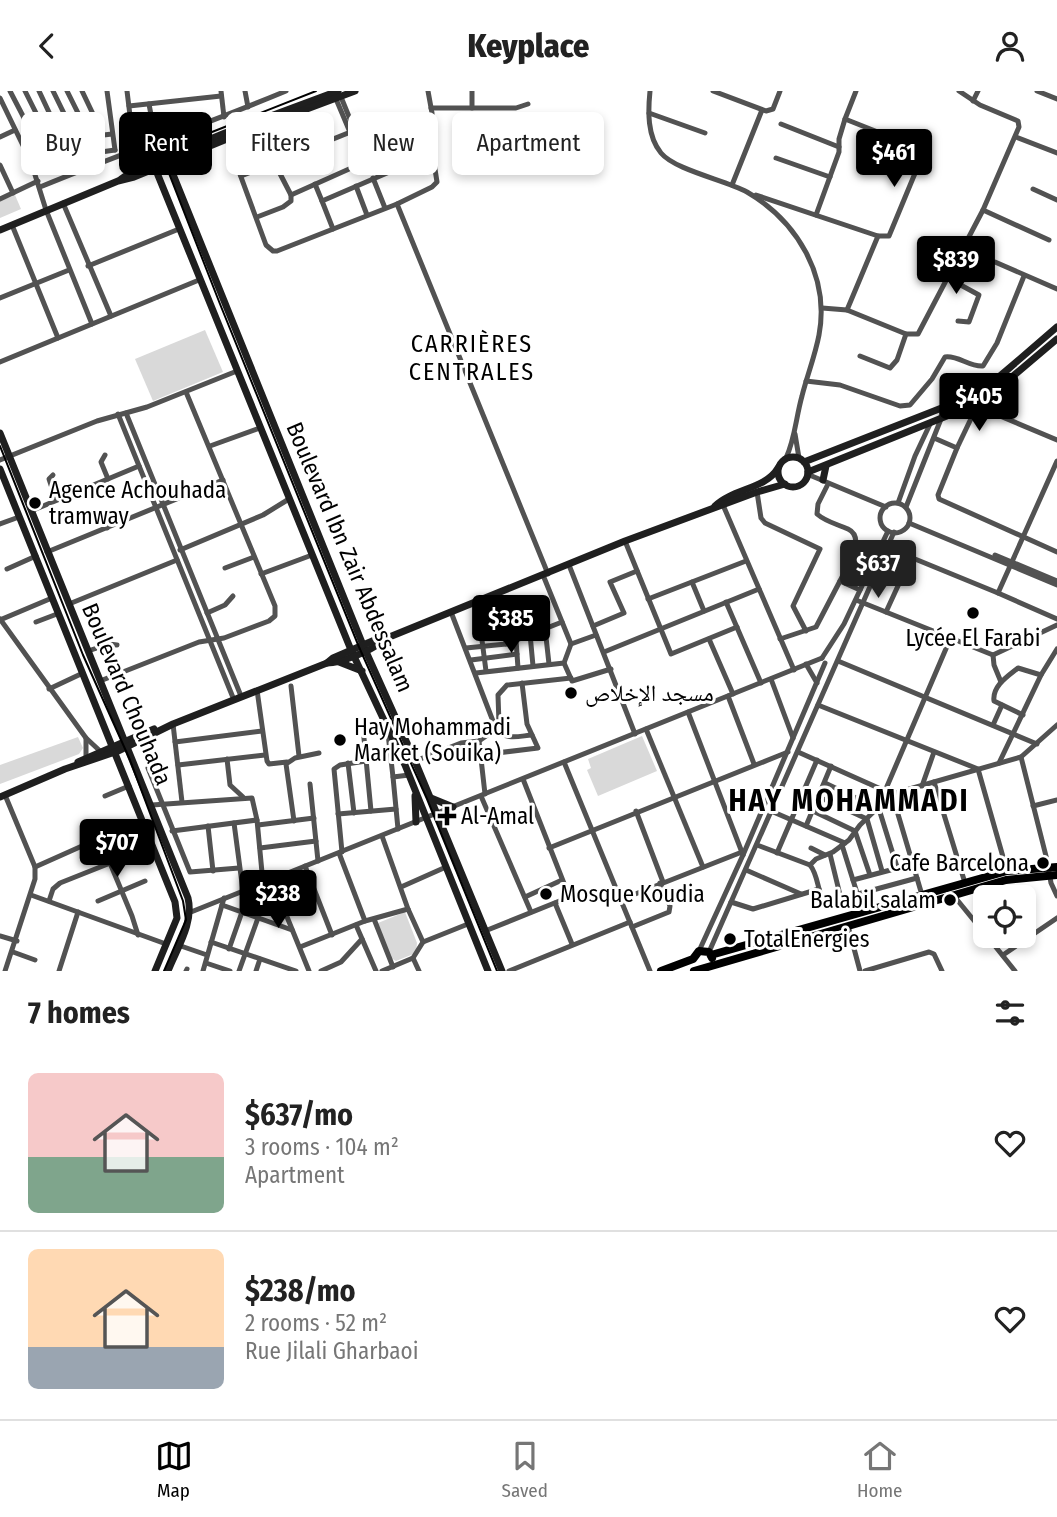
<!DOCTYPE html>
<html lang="en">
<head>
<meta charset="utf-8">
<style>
	:root { --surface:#fff; --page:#f6f6f6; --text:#222; --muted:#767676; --line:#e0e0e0; --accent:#000 }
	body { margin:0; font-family:"Fira Sans Condensed","Noto Naskh Arabic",sans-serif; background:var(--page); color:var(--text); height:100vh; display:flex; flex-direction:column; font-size:26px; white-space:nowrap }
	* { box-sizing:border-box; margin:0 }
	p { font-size:23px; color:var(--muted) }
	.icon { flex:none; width:38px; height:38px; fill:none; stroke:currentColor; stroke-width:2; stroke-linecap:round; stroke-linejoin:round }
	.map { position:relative; height:880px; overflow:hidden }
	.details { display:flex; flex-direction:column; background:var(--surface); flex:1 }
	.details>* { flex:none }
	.top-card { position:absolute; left:21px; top:21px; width:700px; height:63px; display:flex; gap:14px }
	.fabs { position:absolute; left:973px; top:794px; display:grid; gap:14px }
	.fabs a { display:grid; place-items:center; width:63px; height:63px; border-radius:10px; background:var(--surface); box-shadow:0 4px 10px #0003; font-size:35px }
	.price { position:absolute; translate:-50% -60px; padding:0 16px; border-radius:7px; background:var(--accent); color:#fff; font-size:23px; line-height:46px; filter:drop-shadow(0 2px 4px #0008) }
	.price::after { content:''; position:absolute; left:50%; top:42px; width:21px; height:16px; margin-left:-10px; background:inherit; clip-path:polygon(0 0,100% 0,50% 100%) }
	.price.current { background:#222; color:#fff }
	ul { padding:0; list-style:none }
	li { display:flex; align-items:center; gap:21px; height:175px; padding:0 28px }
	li+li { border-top:2px solid var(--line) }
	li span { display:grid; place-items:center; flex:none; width:196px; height:140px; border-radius:10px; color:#555 }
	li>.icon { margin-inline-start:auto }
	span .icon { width:84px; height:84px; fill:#fffc; stroke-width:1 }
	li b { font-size:30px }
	h2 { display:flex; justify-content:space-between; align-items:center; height:84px; padding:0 28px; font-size:30px }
	.chip { padding:0 24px; border-radius:10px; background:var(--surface); box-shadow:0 4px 10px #0003; font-size:24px; line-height:63px }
	.chip.current { background:var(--accent); color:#fff }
	header { display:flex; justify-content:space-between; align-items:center; height:91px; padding:0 28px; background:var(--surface); font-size:32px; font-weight:800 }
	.tab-bar { display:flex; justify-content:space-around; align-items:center; height:98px; border-top:2px solid var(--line); background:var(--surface); font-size:19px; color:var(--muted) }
	.tab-bar a { display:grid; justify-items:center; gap:4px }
	.tab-bar .current { color:var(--accent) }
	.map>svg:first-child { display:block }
</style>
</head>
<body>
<header><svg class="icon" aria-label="back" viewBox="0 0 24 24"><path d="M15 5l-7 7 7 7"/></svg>Keyplace<svg class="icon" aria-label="person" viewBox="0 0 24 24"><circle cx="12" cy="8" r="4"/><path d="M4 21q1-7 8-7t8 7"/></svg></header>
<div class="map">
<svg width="1057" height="880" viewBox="0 0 1057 880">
	<rect width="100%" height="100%" fill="#fff"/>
	<g fill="#d9d9d9">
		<path d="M 15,104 L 21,118 L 0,127 L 0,110 Z"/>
		<path d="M 205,239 L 223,281 L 153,310 L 135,268 Z"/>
		<path d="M 642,645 L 657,680 L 598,705 L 587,679 L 591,677 L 588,668 Z"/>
		<path d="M 78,646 L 83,657 L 79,663 L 0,693 L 0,674 Z"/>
		<path d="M 405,821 L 417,852 L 416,862 L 396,870 L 391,867 L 378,832 Z"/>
	</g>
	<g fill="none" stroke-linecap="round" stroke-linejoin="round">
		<g stroke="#525252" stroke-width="5">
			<path d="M 10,0 L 37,52 L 112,43"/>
			<path d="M 25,0 L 50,50"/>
			<path d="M 39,0 L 62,49"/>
			<path d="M 53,0 L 76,47"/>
			<path d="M 67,0 L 90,46"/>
			<path d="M 82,0 L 103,44"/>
			<path d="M 107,0 L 115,59"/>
			<path d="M 127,0 L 134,57"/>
			<path d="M 221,0 L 224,26"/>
			<path d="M 245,0 L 248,16"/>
			<path d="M 428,0 L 432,22 L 432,59 L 437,91 L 432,96 L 397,113 L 548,483"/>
			<path d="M 650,0 C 648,20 647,45 661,62 C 675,79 725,89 747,101 C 797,130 830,185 819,244 C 815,265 807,285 802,305 C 796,326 795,348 786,367"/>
			<path d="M 713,0 L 766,20 L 773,18 L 780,0"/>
			<path d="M 1037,0 L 1057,8"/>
			<path d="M 0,7 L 31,71 L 46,119 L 92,233"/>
			<path d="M 336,8 L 363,72"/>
			<path d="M 973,10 L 978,0"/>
			<path d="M 149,13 L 156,51"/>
			<path d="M 129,15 L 221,5"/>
			<path d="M 431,17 L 516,17 L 528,13"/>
			<path d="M 472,17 L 472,0"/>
			<path d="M 301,22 L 314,55"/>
			<path d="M 649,22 L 705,42"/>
			<path d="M 273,32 L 287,67"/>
			<path d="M 369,33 L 394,79"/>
			<path d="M 781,33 L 839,56"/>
			<path d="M 0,46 L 15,39"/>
			<path d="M 1016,46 L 1057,62"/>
			<path d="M 227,48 L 266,154 L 273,160 L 277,160 L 397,113"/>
			<path d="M 382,58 L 404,50 L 431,49"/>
			<path d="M 776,67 L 830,86"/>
			<path d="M 31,71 L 115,59"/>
			<path d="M 0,74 L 13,102"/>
			<path d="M 241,85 L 378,30 L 392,28 L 432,30"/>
			<path d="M 373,87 L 385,117"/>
			<path d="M 315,93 L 322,110"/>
			<path d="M 732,94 L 762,19"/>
			<path d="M 356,95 L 367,124"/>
			<path d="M 40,96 C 122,62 205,34 286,0"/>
			<path d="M 1033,98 L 1057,109"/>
			<path d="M 291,104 L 367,70 L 341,6"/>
			<path d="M 756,104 L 878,145 L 889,145 L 923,63 L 913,55 L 845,28"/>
			<path d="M 0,108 L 38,90"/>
			<path d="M 63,112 L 111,225"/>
			<path d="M 983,119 L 1049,149"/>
			<path d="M 816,124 L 839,61 L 839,48 L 845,28 L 856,0"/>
			<path d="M 257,126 L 283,116 L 291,110 L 291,104 L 275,73"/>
			<path d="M 12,134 L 58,247"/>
			<path d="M 333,138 L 322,110 L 394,79 L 433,69"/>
			<path d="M 995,171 L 1057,198"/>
			<path d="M 88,175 L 179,138"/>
			<path d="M 946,186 L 979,204 L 969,231 L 958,230"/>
			<path d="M 0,207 L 69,179"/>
			<path d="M 822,217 L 847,219 L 906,243 L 918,243 L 983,119 L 1019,36 L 1018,30 L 980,14 L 959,0"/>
			<path d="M 847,219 L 878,145"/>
			<path d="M 860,265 L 890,277 L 897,269 L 906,243"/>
			<path d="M 0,271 L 199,189"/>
			<path d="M 806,290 L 840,294 L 900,315 L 910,314 L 932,288 L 945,266 C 958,264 969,276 983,275 L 997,252 L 1024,185"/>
			<path d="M 974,314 L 1057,349"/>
			<path d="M 126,322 L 241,605"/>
			<path d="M 118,323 L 234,609"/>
			<path d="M 795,343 L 799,367"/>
			<path d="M 934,347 L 957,357 L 938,404 L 939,408 L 1057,461"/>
			<path d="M 210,355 L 260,337"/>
			<path d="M 957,357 L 977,315"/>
			<path d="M 105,364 L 101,371 L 108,388"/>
			<path d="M 0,369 L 97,330 L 147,316 L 237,280"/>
			<path d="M 807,383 L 886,416"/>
			<path d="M 53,384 L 49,388 L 56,409"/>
			<path d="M 827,395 L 818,413 L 817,423 C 826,431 837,433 848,438 C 867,447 846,477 840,490"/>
			<path d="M 757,401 L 761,427 L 765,432 L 820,458 L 793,515 L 806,540"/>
			<path d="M 898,412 L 915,365 L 931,331"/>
			<circle cx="895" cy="427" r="15"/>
			<path d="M 723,414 L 794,579"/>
			<path d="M 906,416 L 941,328 L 942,318"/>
			<path d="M 31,420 L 139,375"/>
			<path d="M 94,421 L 99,421 L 107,437"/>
			<path d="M 909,432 L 1057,494"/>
			<path d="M 0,433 L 19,426"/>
			<path d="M 625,450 L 671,563 L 737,536"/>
			<path d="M 180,459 L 263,424 L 289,408"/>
			<path d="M 47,461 L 223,389"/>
			<path d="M 995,464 L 1057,490"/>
			<path d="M 569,474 L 635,643"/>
			<path d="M 225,477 L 254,466"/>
			<path d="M 7,478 L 36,465"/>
			<path d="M 261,483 L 312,464"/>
			<path d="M 543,484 L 571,553 L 596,544"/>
			<path d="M 692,491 L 704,520"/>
			<path d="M 998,502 L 1057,528"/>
			<path d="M 493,504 L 504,534 L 506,553"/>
			<path d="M 648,508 L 746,470"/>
			<path d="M 856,509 L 993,564 L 1057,534"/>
			<path d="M 477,511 L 486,580"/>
			<path d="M 726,511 L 761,592"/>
			<path d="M 69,513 L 177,469"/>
			<path d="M 886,521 L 908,473 L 915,468 L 998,502 L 1057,370"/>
			<path d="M 207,522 L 225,514 L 233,505"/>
			<path d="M 0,528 L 86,647 L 100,660"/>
			<path d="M 0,529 L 52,507"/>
			<path d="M 36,531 L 57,523"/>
			<path d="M 504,534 L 530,526 L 538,540"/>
			<path d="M 593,535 L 624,522 L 610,491 L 637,480"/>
			<path d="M 545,537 L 549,573"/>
			<path d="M 530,543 L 533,575"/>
			<path d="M 709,548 L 733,603"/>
			<path d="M 780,548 L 816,536 L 840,490 L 860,499"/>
			<path d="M 516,549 L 518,577"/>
			<path d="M 466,557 L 506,553 L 562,531"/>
			<path d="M 88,560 L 109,553 L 117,554"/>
			<path d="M 604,561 L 759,498"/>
			<path d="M 993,564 L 994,574 L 1001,591"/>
			<path d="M 822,567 L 844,533 L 888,440"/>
			<path d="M 471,569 L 517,563"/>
			<path d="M 838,570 L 1037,653"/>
			<path d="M 564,572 L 572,590 L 611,578"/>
			<path d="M 806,573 L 817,592"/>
			<path d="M 476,582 L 564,572 L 571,553"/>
			<path d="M 771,588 L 793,647"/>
			<path d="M 100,590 L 199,551 L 224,547 L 269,530 L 275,525 L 275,515 L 186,301"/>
			<path d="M 291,595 L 299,665"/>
			<path d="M 49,598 L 83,582"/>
			<path d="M 257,599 L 267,670 L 269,673 L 287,671"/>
			<path d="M 728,605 L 754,673"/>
			<path d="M 818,614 L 978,678 L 1007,780"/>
			<path d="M 688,621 L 743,764"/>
			<path d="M 1023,624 L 994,610 C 992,595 1008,585 1018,577 L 1041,584"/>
			<path d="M 173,633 L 182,711"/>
			<path d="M 993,634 L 1002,614"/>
			<path d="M 646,638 L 703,776"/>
			<path d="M 532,644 C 519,645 506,650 496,638 L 499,633 L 498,604 L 507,594 L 571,587"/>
			<path d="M 479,650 L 485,703"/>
			<path d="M 175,651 L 262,640"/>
			<path d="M 798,661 L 892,703 L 922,804"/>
			<path d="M 480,664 L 538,657 L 527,633 L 522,592"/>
			<path d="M 86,666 L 86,647"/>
			<path d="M 1021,666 L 1047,769 L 1051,792 L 1057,805"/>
			<path d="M 227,668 L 230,694 L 243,706"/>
			<path d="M 415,670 L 461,652 L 479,650 L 496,638 L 451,521"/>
			<path d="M 564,671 L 650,880"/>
			<path d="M 348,672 L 354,722"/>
			<path d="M 999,672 L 1041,584 L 1057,558"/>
			<path d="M 178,674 L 265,664"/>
			<path d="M 148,677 L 190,781 L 239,777"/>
			<path d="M 934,691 L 965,792"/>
			<path d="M 825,692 L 879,718 L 897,776"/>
			<path d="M 310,693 L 318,770"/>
			<path d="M 922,695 L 934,661"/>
			<path d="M 885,700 L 951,546"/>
			<path d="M 5,704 L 35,776 L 35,788 L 5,880"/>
			<path d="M 105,705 L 129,695"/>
			<path d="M 481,705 L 531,821"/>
			<path d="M 819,706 L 867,728 L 882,780"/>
			<path d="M 152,714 L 252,707 L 257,729 L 263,792"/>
			<path d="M 1033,715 L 1057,709"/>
			<path d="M 371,720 L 363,637 L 387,634 L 393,686"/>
			<path d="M 636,720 L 663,791"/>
			<path d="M 771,720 L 845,752"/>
			<path d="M 813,720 L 855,740 L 870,784"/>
			<path d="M 338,723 L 396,718"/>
			<path d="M 294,730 L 286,673 L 295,667 L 319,662"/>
			<path d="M 234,732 L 243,800"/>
			<path d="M 258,734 L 314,727"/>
			<path d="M 208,735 L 213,780"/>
			<path d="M 806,735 L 831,675"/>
			<path d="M 398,738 L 393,686 L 409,684"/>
			<path d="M 119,740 L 143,730"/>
			<path d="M 172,740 L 257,729"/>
			<path d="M 382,745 L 408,818 L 423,851"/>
			<path d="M 757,754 L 810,774 C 819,785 817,802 825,812 L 917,787"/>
			<path d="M 842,754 L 863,821"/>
			<path d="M 260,757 L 316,750"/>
			<path d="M 549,757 L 788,661"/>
			<path d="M 811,757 L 825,764"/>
			<path d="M 342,761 L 334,678 L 340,674 L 366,670"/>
			<path d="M 339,762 L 365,830"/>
			<path d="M 777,762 L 817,669"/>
			<path d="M 830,763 L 841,808"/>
			<path d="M 110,772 L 132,825 L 138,844"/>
			<path d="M 810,774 L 816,768 L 833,761 L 849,749 L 860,734 L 892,703 L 1021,666 L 1057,634"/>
			<path d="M 305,775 L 332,844"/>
			<path d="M 35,776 L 100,747"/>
			<path d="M 746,779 L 801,803"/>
			<path d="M 272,789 L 309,880"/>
			<path d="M 853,789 L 913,773"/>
			<path d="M 401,796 L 446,776"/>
			<path d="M 31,804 L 166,853"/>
			<path d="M 954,805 L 985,843"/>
			<path d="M 525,806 L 562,789"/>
			<path d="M 620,809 L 742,761"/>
			<path d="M 49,810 L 53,798 L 60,792 L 153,755"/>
			<path d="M 98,810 L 145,790"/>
			<path d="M 731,811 L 753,818 L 819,798"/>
			<path d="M 555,812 L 572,853"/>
			<path d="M 222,814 L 292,839"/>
			<path d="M 191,821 L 822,567"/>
			<path d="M 374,828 L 393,876"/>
			<path d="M 356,834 L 376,880"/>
			<path d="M 848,835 L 860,880"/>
			<path d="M 632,836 L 669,821 L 670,815 L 660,792"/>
			<path d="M 485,840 L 562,809 L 566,803 L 565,795 L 523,688"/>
			<path d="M 0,845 L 17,850"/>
			<path d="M 987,845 L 1015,880"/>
			<path d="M 211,851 L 296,880"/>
			<path d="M 178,854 L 207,864"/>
			<path d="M 300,856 L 365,830 L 408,818"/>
			<path d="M 229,858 L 242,821"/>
			<path d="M 699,860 L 743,764 L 825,572"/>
			<path d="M 13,861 L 35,869"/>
			<path d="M 709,861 L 894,441"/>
			<path d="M 1003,864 L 1057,827"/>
			<path d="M 413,867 L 419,880"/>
			<path d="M 206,872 L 230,880"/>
			<path d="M 59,880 L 78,821"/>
			<path d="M 186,880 L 187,878"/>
			<path d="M 203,880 L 224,807"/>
			<path d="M 239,880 L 258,827"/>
			<path d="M 256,880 L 260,868"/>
			<path d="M 321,880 L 341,871 L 362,848"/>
			<path d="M 382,880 L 413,867 L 423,851 L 468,833"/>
			<path d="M 509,880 L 630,831"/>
			<path d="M 865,880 L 929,861 L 934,863 L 942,880"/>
		</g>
		<g stroke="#1f1f1f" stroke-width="7">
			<path d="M 166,66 L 363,554 L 415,670 L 502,880"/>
			<path d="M 153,72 L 351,559 L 405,674 L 488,880"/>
			<path d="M 121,88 L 131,81 L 225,42 L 338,0"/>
			<path d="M 0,139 L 118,90 L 134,86 L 227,48 L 355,0"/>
			<path d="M 0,342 L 188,807 C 194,832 177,857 168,880"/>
			<circle cx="793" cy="381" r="15"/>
			<path d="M 804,371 L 962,309 L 1000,285 L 1057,236"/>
			<path d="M 0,378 L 175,811 L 177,827 L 155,880"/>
			<path d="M 808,381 L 974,314 L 1006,291 L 1057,248"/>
			<path d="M 823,389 L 826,375"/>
			<path d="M 715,415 C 732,398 766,398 778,377"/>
			<path d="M 339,571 L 362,580"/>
			<path d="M 327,572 C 340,572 375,559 382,549"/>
			<path d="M 78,671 L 154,638"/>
			<path d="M 415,705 L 416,731"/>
			<path d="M 0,706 L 65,678 L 118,660 L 173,633 L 327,572 L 333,567 L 377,548 L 382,549 L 625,450 L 757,401 L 785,393"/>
			<path d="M 431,707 L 453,716"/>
		</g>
		<g stroke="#000" stroke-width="8">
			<path d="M 711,864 L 1007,780 L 1057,776"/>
			<path d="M 661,880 L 693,868 L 699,860 L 709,861 L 712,867"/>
			<path d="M 694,880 L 1006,789 L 1057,784"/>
		</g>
		<g stroke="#000" stroke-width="2">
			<path d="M 316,0 L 174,56 L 169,58 L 163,67 L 220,213 L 359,556 L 427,708 L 497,880"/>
			<path d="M 0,355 L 83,564 L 130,669 L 183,810 L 186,829 L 164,880"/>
		</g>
	</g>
	<g fill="#000" stroke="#fff" stroke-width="2.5">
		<circle cx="35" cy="412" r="7"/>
		<circle cx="973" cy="522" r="7"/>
		<circle cx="571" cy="602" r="7"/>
		<circle cx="340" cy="649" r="7"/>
		<path d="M443.5 714.5h7v7h7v7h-7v7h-7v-7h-7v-7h7z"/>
		<circle cx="1043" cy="772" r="7"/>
		<circle cx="546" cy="803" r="7"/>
		<circle cx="950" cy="809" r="7"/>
		<circle cx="730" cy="848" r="7"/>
	</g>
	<g text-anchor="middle" stroke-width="6" stroke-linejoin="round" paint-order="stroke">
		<g font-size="23" fill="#000" stroke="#fff" text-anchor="start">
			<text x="49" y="407">Agence Achouhada<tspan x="49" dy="26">tramway</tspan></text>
			<text x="973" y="555" text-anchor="middle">Lycée El Farabi</text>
			<text x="585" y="610">مسجد الإخلاص</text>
			<text x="354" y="644">Hay Mohammadi<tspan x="354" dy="26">Market (Souika)</tspan></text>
			<text x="461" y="733">Al-Amal</text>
			<text x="1029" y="780" text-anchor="end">Cafe Barcelona</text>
			<text x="560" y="811">Mosque Koudia</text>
			<text x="936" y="817" text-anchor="end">Balabil salam</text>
			<text x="744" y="856">TotalEnergies</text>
		</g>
		<g font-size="23" fill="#000" stroke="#fff">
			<text transform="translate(350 466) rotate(67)" y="8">Boulevard Ibn Zair Abdessalam</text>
			<text transform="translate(127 603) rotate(67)" y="8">Boulevard Chouhada</text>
		</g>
		<g font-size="24" letter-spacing="2" fill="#000" stroke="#fff">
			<text x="472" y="261">CARRIÈRES<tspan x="472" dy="28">CENTRALES</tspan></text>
		</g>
		<g font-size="30" font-weight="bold" letter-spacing="2" fill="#000" stroke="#fff">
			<text x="849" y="720">HAY MOHAMMADI</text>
		</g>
	</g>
</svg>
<div class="fabs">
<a><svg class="icon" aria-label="locate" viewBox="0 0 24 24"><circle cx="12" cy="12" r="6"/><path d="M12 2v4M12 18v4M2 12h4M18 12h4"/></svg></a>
</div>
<b class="price" style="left:894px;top:98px">$461</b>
<b class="price" style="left:956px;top:205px">$839</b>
<b class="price" style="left:979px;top:342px">$405</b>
<b class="price current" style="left:878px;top:509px">$637</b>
<b class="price" style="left:511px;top:564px">$385</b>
<b class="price" style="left:117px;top:788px">$707</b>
<b class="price" style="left:278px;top:839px">$238</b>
<div class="top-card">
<a class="chip">Buy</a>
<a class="chip current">Rent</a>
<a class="chip">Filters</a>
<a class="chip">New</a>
<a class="chip">Apartment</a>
</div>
</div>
<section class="details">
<h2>7 homes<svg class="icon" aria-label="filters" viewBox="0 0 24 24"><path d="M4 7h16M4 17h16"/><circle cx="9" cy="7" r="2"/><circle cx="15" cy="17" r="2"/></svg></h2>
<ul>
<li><span style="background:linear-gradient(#f6c9c9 60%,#7fa58c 0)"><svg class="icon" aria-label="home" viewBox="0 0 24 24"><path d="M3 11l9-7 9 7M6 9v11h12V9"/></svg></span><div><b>$637/mo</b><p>3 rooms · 104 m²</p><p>Apartment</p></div><svg class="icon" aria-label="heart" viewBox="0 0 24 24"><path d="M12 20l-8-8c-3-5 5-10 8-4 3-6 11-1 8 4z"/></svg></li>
<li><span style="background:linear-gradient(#ffd9b3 70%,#9aa5b1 0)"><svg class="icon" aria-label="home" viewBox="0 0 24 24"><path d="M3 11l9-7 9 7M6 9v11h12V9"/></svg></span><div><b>$238/mo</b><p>2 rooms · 52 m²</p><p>Rue Jilali Gharbaoi</p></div><svg class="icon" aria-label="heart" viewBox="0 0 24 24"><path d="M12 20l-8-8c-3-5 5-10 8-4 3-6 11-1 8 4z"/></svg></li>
</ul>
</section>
<nav class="tab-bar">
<a class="current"><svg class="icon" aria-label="map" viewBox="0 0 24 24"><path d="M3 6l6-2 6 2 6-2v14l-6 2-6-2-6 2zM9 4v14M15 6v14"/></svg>Map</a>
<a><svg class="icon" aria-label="saved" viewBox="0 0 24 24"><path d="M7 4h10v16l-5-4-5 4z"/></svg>Saved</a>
<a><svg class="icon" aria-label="home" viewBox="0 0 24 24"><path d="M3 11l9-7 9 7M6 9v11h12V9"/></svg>Home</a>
</nav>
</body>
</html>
